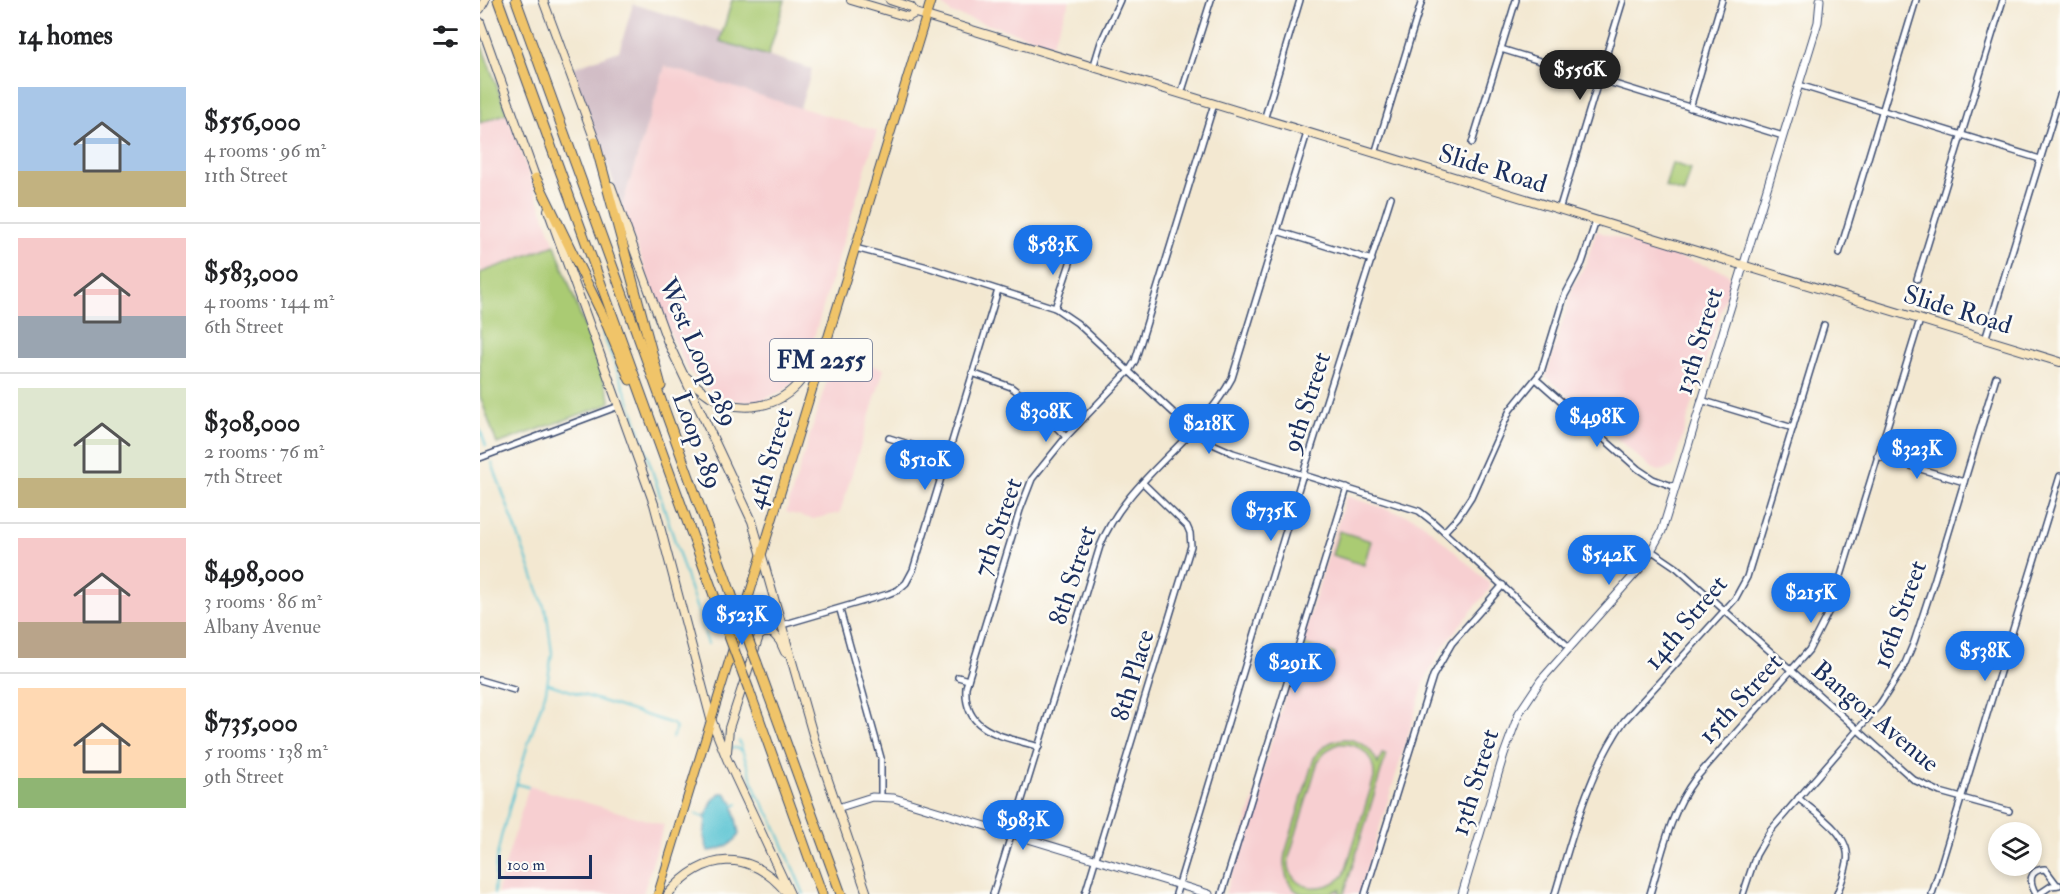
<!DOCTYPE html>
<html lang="en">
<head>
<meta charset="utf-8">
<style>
	:root { --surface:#fff; --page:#f6f6f6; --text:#202124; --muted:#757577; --line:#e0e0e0; --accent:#1a73e8 }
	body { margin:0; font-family:"IM FELL Double Pica",serif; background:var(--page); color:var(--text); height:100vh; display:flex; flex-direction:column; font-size:22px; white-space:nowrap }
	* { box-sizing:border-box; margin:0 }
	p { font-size:20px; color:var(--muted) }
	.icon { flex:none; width:33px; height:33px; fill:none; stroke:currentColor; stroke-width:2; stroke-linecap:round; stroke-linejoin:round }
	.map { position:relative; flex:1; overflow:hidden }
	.details { display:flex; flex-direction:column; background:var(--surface); width:480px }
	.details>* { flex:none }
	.fabs { position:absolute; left:1508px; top:822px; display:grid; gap:12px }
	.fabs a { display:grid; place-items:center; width:54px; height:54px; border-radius:50%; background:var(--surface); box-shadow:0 3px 9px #0003; font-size:30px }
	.scale { position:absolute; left:18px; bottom:15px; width:94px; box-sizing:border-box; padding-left:6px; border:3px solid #1b2f5e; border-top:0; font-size:16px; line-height:21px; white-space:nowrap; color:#1b2f5e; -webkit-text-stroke:4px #fdfcf7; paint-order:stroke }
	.price { position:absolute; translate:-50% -51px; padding:0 14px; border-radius:21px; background:var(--accent); color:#fff; font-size:20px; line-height:39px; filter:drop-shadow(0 2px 3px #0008) }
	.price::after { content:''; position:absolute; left:50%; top:36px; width:18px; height:14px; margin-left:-9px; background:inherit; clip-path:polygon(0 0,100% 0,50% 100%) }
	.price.active { background:#222; color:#fff }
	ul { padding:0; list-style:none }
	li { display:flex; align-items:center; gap:18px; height:150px; padding:0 18px }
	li+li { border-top:2px solid var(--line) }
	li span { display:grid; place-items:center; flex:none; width:168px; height:120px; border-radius:0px; color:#555 }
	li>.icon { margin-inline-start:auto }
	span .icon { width:72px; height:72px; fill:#fffc; stroke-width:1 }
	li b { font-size:26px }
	h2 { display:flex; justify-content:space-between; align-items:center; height:72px; padding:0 18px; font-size:26px }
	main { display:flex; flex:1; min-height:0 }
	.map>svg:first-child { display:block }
</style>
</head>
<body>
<main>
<section class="details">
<h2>14 homes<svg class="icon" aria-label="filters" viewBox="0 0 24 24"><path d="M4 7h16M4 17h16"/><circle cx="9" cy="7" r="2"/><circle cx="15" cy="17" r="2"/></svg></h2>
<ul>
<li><span style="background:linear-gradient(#a9c7e8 70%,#c2b280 0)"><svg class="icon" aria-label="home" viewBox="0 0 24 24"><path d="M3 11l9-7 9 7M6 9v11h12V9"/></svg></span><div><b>$556,000</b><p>4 rooms · 96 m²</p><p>11th Street</p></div></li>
<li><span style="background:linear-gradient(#f6c9c9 65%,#9aa5b1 0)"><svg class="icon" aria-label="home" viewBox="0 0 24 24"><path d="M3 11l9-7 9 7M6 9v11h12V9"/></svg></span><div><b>$583,000</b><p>4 rooms · 144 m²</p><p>6th Street</p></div></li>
<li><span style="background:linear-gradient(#dfe7d0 75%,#c2b280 0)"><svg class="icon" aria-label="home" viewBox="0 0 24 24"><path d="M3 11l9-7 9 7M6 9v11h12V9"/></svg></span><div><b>$308,000</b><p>2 rooms · 76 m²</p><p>7th Street</p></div></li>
<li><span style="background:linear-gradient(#f6c9c9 70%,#b9a48a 0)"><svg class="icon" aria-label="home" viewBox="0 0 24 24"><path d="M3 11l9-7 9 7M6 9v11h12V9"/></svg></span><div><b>$498,000</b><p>3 rooms · 86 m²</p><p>Albany Avenue</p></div></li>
<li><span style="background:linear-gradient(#ffd9b3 75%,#8fb573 0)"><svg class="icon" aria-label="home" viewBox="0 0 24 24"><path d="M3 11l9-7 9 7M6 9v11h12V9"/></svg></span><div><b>$735,000</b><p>5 rooms · 138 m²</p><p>9th Street</p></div></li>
</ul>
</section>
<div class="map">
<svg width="1580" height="894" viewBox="0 0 1580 894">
	<rect width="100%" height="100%" fill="#fdfcf7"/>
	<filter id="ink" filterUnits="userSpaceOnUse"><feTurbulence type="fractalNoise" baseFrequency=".0167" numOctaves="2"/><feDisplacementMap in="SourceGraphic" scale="12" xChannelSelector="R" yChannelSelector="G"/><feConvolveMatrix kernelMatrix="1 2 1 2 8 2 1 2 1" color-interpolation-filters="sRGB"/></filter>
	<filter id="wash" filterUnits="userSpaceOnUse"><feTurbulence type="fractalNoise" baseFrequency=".008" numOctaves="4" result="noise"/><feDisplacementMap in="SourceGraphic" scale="24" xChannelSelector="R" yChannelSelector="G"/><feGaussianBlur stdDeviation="1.35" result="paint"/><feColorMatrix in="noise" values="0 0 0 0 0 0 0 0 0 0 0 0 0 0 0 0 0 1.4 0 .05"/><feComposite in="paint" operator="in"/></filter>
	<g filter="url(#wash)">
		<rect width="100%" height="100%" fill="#f3e8d1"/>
		<g fill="#f7cfd1">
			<path d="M 463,0 L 590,0 L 572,44 L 471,13 L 464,6 Z"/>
			<path d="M 185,66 L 397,131 L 325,366 L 317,378 L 306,389 L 283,400 L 264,402 L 244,398 L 226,388 L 208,370 L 182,316 L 142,206 Z"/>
			<path d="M 27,113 L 75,245 L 0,273 L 0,123 Z"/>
			<path d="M 1116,231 L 1246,272 L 1251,279 L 1193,467 L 1179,471 L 1171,468 L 1066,377 L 1093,286 L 1106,263 Z"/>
			<path d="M 355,354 L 404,369 L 361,509 L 359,513 L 333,519 L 306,512 Z"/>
			<path d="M 866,496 L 935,518 L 945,525 L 1009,583 L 1010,589 L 970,637 L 957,657 L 945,681 L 879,894 L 745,894 Z"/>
			<path d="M 49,786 L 184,825 L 163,894 L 18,894 L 18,888 Z"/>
		</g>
		<path fill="#d2bdc6" d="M 153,4 L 243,32 L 240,41 L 332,69 L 320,108 L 185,66 L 142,206 L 92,68 L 139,51 Z"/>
		<g fill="#aacb73" stroke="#627d68" stroke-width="1.5" fill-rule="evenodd">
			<path d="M 252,0 L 305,0 L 288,56 L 240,41 Z"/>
			<path d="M 0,41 L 27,113 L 0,123 Z"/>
			<path d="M 1192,163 L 1211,169 L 1204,193 L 1185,187 Z"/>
			<path d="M 75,245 L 130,398 L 130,402 L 124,406 L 17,444 L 0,396 L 0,273 Z"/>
			<path d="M 859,531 L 891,541 L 884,565 L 852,555 Z"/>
			<path d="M 823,644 L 855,654 L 848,678 L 816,668 Z"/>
			<path d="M 865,739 C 881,740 892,749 898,764 L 902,754 L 906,755 L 864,894 L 859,894 L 860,889 C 852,894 847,894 837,894 C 833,894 827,894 823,894 C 807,890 802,868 805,854 L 834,758 C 842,746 851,740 865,739 ZM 858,744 C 880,742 895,756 894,778 L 864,875 C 847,894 805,893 809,857 L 838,761 L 847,750 Z"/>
		</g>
		<path fill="#57c2d2" stroke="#397898" stroke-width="1.5" d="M 240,793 L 245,793 L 253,803 L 259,834 C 254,845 240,850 228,851 L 224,837 L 226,819 L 223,817 L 226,816 L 233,800 Z"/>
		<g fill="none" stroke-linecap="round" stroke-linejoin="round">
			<g stroke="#57c2d2" stroke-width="2">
				<path d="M 123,334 L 153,411 L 228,644"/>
				<path d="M 0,429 L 6,446"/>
				<path d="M 12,463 L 67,615 L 72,653 L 66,691 L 47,747 L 21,837 L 16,861 L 14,894"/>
				<path d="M 69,684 L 193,724 L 196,728 L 192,738"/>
				<path d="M 259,741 L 277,794"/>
				<path d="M 251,748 L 256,748 L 262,751"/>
				<path d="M 37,784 L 48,787"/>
				<path d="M 273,797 L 277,794 L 292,819 L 324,894"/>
				<path d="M 254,806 L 258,804"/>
				<path d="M 216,814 L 223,817"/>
			</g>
		</g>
	</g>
	<g filter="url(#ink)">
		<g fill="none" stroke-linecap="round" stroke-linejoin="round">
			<defs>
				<g id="minor">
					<path d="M 1021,49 L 1303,136"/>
					<path d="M 613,68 L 621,42 L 640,0"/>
					<path d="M 1319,85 L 1560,159"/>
					<path d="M 701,94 L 731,0"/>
					<path d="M 1210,108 L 1242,0"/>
					<path d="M 784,120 L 820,0"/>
					<path d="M 992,143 L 1036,0"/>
					<path d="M 895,154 L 942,0"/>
					<path d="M 1079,210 L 1143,0"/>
					<path d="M 797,231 L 892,260"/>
					<path d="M 375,248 L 444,266 L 575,308 L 597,323 L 712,430 L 735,445 L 753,453 L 939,511 L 952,521 L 1090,648"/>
					<path d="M 1359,254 L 1436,0"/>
					<path d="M 1437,279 L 1523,0"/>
					<path d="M 575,308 L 594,251"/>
					<path d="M 1505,340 L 1580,95"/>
					<path d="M 492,373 L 531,387 L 551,402 L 586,437"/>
					<path d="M 1056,379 L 1158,469 L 1173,479 L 1195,487"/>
					<path d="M 1221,400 L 1313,428"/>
					<path d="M 409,438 L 467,456"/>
					<path d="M 1397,456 L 1484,482"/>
					<path d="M 0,458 L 139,406"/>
					<path d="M 964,532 L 978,517 L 991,497 L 1030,410 L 1061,372 L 1084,297 L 1102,263 L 1116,221"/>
					<path d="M 1172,551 L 1197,568 L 1434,780 L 1460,792 L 1529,811"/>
					<path d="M 360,610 L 401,758 L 401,796"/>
					<path d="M 302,625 L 408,594 L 418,590 L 426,583 L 433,570 L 518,290"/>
					<path d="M 478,677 L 488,680"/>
					<path d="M 0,680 L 34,690"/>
					<path d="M 559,747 C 524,736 483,733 486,687 L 540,510 L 552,479 L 586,437 L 649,371 L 655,361 L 734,104"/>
					<path d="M 1318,798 C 1336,813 1372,835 1367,862 C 1365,873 1361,884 1357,894"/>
					<path d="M 513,894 L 620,546 C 647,478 718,442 752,378 L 827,133"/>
					<path d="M 605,894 L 711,546 L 710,533 L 707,526 L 663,483"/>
					<path d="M 696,894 L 823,474 L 911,197"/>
					<path d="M 742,894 L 867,488"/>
					<path d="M 885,894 L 953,676 L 972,643 L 1023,585"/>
					<path d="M 1075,894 C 1093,834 1108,773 1144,721 L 1255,599 L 1267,577 L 1344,325"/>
					<path d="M 1170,894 C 1182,854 1190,812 1215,779 L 1329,650 L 1352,605 L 1440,320"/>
					<path d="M 1263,894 L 1276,855 L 1290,831 L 1400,704 L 1423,668 L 1434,642 L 1455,578 L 1516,377"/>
					<path d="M 1452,894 L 1580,476"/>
					<path d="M 1556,894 C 1549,882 1548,870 1565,869 L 1577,885"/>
					<path d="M 1559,894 L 1571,886 L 1579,885"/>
				</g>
				<g id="tertiary">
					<path d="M 357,808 L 392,797 L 414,798 L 729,894"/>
					<path d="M 982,894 L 1024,754 L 1039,713 L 1061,680 L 1163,565 L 1182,531 L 1338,22 L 1340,0"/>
				</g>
				<g id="secondary">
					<path d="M 63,0 L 117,146"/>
					<path d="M 371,0 L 428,17 L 435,13 L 446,16 L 1580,362"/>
					<path d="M 410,0 L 431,7 L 435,13"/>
					<path d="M 0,9 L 5,0"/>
					<path d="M 0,22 L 57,182"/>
					<path d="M 131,186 L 187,340 L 272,521 L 335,742 L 387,894"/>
					<path d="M 68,210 L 174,504 L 231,719 L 247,759 L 310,894"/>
					<path d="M 205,376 C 213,383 221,390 230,396 C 260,415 300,408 321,380 C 330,368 337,354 345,341"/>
					<path d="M 247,752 L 249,728 L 279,636 L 283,633 L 293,633 L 300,641 L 305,652"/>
					<path d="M 188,894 C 224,852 269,848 306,892"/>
				</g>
				<path id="primary" d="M 178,894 L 451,0"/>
				<g id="motorway">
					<path d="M 18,0 L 243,620"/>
					<path d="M 36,0 L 251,593"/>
					<path d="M 115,142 L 181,386"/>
					<path d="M 56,178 L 124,318 L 150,380"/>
					<path d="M 277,663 L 361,894"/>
					<path d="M 269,690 L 342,894"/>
				</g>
			</defs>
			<use href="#minor" stroke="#3b4b6f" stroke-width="8"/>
			<use href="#tertiary" stroke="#3b4b6f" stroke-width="9"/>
			<use href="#secondary" stroke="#3b4b6f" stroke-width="10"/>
			<use href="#primary" stroke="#3b4b6f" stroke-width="10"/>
			<use href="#motorway" stroke="#3b4b6f" stroke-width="11"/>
			<use href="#minor" stroke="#fff" stroke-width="5"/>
			<use href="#tertiary" stroke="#fff" stroke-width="7"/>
			<use href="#secondary" stroke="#f9e7c3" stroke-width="8"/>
			<use href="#primary" stroke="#f0c469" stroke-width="8"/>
			<use href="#motorway" stroke="#f0c469" stroke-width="9"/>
			<defs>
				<g id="motorway-bridge">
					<path d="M 251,593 L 277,663"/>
					<path d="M 243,620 L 269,690"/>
				</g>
			</defs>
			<use href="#motorway-bridge" stroke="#3b4b6f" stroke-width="11" stroke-linecap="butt"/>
			<use href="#motorway-bridge" stroke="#f0c469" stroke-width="9"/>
		</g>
	</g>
	<g text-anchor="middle" stroke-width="5" stroke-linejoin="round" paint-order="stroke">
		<rect fill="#fdfcf7" stroke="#5f6c8c" stroke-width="1.5" x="290" y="339" width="102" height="42" rx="4.5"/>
		<g font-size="24" font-weight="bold" fill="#1b2f5e">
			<text x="341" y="368">FM 2255</text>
		</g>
		<g font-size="26" fill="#1b2f5e" stroke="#fdfcf7">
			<text transform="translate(1013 168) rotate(17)" y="9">Slide Road</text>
			<text transform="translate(1478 309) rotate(17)" y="9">Slide Road</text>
			<text transform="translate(1218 341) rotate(-73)" y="9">13th Street</text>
			<text transform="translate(219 352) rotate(66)" y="9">West Loop 289</text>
			<text transform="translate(826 402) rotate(-72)" y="9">9th Street</text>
			<text transform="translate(218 440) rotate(70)" y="9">Loop 289</text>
			<text transform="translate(289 458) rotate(-73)" y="9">4th Street</text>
			<text transform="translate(517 527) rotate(-71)" y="9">7th Street</text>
			<text transform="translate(592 575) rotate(-72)" y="9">8th Street</text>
			<text transform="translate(1419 614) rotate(-70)" y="9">16th Street</text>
			<text transform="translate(1205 622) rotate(-50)" y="9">14th Street</text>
			<text transform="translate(652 675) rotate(-73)" y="9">8th Place</text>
			<text transform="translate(1260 698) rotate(-48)" y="9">15th Street</text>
			<text transform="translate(1396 716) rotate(40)" y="9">Bangor Avenue</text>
			<text transform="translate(994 782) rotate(-73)" y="9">13th Street</text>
		</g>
	</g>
</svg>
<div class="fabs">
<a><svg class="icon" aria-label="layers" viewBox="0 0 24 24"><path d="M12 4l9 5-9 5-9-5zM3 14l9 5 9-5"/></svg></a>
</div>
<div class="scale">100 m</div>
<b class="price active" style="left:1100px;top:101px">$556K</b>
<b class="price" style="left:573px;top:276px">$583K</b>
<b class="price" style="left:566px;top:443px">$308K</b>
<b class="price" style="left:1117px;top:448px">$498K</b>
<b class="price" style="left:729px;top:455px">$218K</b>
<b class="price" style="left:1437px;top:480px">$323K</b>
<b class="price" style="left:445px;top:491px">$510K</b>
<b class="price" style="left:791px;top:542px">$735K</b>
<b class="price" style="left:1129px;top:586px">$542K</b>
<b class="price" style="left:1331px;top:624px">$215K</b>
<b class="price" style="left:262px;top:646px">$523K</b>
<b class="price" style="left:1505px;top:682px">$538K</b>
<b class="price" style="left:815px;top:694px">$291K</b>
<b class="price" style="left:543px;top:851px">$983K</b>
</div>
</main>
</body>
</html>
